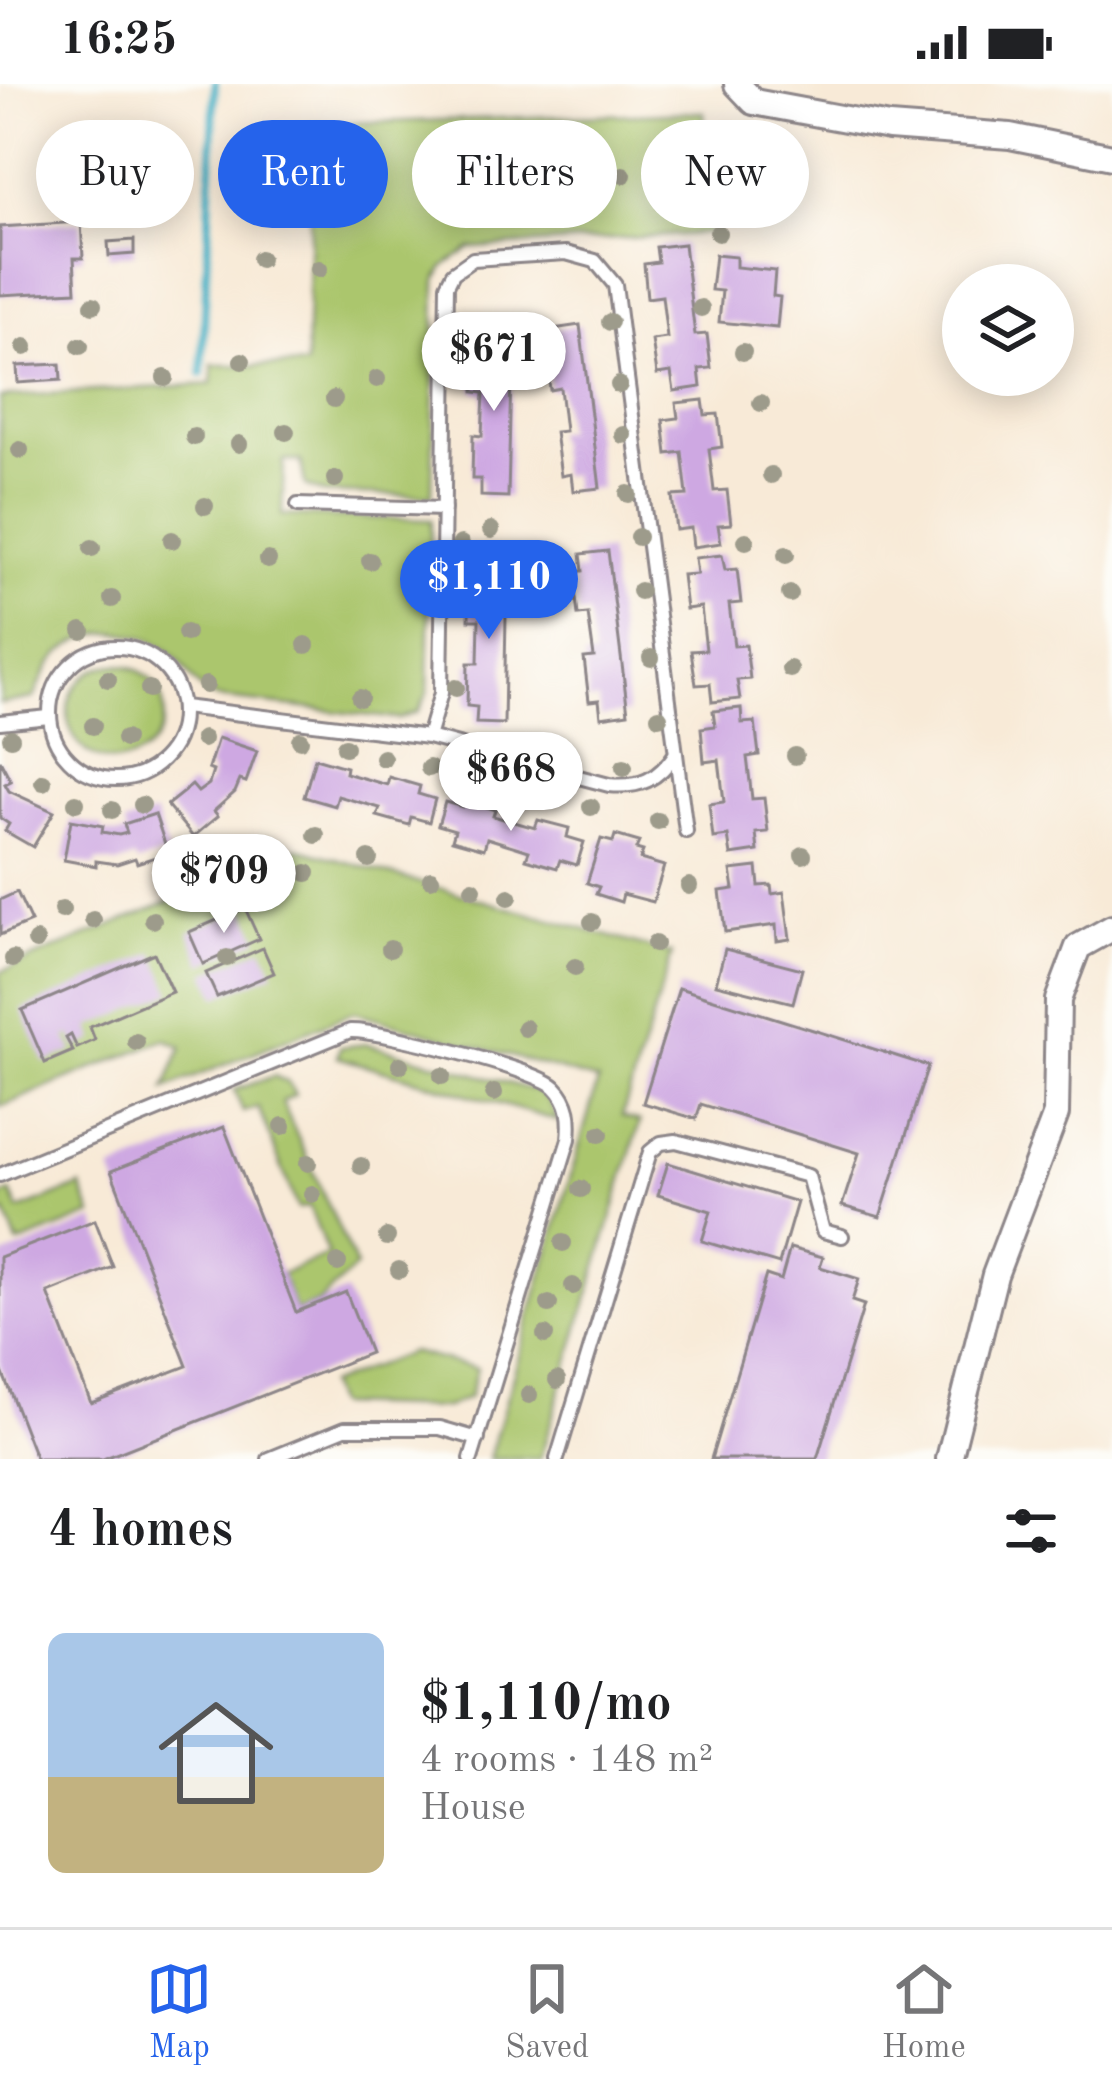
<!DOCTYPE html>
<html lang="en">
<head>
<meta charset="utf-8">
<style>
	:root { --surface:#fff; --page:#f2f2f2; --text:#202124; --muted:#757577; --line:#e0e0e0; --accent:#2563eb }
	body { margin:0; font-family:"Old Standard TT",serif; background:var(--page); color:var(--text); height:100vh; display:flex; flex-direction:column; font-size:45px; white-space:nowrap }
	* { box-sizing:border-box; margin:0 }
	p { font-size:39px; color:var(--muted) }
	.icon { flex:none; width:66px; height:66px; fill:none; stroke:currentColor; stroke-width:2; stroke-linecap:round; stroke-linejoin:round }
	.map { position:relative; height:1375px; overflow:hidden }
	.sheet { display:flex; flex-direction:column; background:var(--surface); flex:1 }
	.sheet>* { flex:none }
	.top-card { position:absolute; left:36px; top:36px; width:1041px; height:108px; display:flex; gap:24px }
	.controls { position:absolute; left:942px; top:180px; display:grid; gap:24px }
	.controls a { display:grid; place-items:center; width:132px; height:132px; border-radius:50%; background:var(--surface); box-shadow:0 6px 30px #0003; font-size:60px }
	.price { position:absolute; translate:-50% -102px; padding:0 27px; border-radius:42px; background:#fff; color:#222; font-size:39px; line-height:78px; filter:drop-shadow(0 3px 6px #0008) }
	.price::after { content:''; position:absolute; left:50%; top:72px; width:36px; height:27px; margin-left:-18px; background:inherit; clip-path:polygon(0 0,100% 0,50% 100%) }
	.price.active { background:var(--accent); color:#fff }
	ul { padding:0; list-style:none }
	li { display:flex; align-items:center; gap:36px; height:300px; padding:0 48px }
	li span { display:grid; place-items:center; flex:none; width:336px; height:240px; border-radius:18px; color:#555 }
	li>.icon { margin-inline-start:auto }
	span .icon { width:144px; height:144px; fill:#fffc; stroke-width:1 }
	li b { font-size:51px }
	h2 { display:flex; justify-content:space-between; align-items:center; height:144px; padding:0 48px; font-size:51px }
	.chip { padding:0 42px; border-radius:54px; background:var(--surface); box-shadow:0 6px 30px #0003; font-size:42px; line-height:108px }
	.chip.active { background:var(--accent); color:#fff }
	.status { display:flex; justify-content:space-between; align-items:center; height:84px; padding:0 60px; background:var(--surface); direction:ltr }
	.status svg { height:33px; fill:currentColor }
	.menu { display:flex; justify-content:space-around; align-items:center; height:168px; border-top:3px solid var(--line); background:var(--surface); font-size:33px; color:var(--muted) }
	.menu a { display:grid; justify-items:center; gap:6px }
	.menu .active { color:var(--accent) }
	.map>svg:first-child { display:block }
</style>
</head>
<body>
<div class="status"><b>16:25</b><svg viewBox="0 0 49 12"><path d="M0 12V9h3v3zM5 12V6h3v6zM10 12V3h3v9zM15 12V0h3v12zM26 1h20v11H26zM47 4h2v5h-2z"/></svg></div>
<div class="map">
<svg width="1112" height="1375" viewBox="0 0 1112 1375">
	<rect width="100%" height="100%" fill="#fdfcf7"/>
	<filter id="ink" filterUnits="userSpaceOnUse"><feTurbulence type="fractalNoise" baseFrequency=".00833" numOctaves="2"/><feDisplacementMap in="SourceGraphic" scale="24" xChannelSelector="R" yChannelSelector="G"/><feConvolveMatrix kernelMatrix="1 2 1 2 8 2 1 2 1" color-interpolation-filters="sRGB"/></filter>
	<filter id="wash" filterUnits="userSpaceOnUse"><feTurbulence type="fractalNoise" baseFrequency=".004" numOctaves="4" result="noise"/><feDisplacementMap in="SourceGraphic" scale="48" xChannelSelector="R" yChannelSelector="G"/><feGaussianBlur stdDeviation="2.7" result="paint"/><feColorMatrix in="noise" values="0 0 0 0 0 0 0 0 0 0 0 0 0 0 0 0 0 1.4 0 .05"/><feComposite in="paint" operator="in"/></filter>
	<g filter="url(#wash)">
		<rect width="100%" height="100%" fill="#f8ead7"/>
		<g fill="#abc66d" stroke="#667454" stroke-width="3">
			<path d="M 704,28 L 709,149 L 470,164 L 444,182 L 436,198 L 432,412 L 323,409 L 305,402 L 301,377 L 284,377 L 282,431 L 431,436 L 428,609 L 418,628 L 399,635 L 217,614 C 192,606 189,584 171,569 C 135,539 80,542 51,580 C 44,589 39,603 34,614 L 0,620 L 0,313 L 212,300 L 213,281 L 306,282 L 313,40 Z"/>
			<circle cx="116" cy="629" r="48"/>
			<path d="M 297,764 L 672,870 L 622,1032 L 640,1038 L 540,1375 L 489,1375 L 598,997 L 354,928 L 165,1005 L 182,963 L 165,955 L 0,1023 L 0,888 Z"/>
			<path d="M 367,960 L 537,1007 L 549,1017 L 558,1037 L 337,973 L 340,963 Z"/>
			<path d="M 274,992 L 288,998 L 295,1011 L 282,1018 L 356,1183 L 318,1219 L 296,1228 L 281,1190 L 328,1171 L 309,1122 L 298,1125 L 258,1023 L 243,1028 L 234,1006 Z"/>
			<path d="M 81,1102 L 92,1131 L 18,1160 L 6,1129 L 0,1131 L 0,1113 L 11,1108 L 19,1126 Z"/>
			<path d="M 411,1268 L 477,1284 L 469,1313 L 446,1324 L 335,1321 L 327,1301 Z"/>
		</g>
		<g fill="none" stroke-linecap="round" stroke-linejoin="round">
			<path stroke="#48b2c6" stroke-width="8" d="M 202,290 L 215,0"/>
		</g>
		<g id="blocks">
			<g fill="#cea8e2">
				<path d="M 146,91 L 148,115 L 128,116 L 128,108 L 115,109 L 116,119 L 84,121 L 82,94 Z"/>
				<path d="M 81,138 L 83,174 L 74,174 L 76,207 L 0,211 L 0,143 Z"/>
				<path d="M 134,156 L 134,170 L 109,172 L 108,158 Z"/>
				<path d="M 684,160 L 695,251 L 707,250 L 711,284 L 699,285 L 701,303 L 674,307 L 671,288 L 657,290 L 652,256 L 667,254 L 662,212 L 647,214 L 644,180 L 658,178 L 656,163 Z"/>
				<path d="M 715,171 L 736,173 L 736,183 L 775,187 L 773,212 L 780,213 L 777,244 L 719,238 L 722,207 L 711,206 Z"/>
				<path d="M 580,241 L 600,404 L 573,407 L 571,390 L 561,392 L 555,348 L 565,347 L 560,304 L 550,306 L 545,262 L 555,261 L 553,245 Z"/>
				<path d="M 485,248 L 512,249 L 508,413 L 481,412 L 481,395 L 472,395 L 473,351 L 482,352 L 484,309 L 474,308 L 474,265 L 484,265 Z"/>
				<path d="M 60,280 L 61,296 L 18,299 L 17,282 Z"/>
				<path d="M 703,316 L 705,331 L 718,330 L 722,363 L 709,365 L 714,407 L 727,406 L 731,440 L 718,441 L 721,459 L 693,463 L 691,444 L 676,446 L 672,412 L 687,411 L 682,368 L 667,370 L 663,336 L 678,334 L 676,319 Z"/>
				<path d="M 608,467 L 628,629 L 601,633 L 599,616 L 589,617 L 584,574 L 594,573 L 588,530 L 578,531 L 573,488 L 583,487 L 581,470 Z"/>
				<path d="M 722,471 L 725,486 L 737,485 L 741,519 L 729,520 L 734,562 L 746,561 L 750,595 L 737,596 L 740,615 L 712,618 L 710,600 L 696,601 L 691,567 L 706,566 L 701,523 L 686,525 L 682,491 L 697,490 L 695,474 Z"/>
				<path d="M 480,476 L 507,476 L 504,640 L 476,639 L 477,623 L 467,622 L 468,579 L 478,579 L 479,536 L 469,536 L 470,492 L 480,492 Z"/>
				<path d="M 741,624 L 742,639 L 755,638 L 759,671 L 747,673 L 752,715 L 764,714 L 768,748 L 756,749 L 758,767 L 731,771 L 728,752 L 713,754 L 709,720 L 724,718 L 719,676 L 704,678 L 701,644 L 715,642 L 713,627 Z"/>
				<path d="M 218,654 L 257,667 L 246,698 L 240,696 L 235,708 L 214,727 L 218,732 L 193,753 L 167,721 L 192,701 L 198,708 L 209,700 L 213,687 L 208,685 Z"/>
				<path d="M 315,674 L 346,683 L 345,689 L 387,701 L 389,693 L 420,702 L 418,710 L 435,715 L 429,738 L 411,733 L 409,741 L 377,732 L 380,724 L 338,712 L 335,722 L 304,713 Z"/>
				<path d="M 0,676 L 11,697 L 5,700 L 9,707 L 54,728 L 33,763 L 5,747 L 9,740 L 0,734 Z"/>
				<path d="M 464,716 L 495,726 L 493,732 L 535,744 L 538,736 L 569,744 L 567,753 L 584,758 L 577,781 L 560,776 L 557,784 L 526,775 L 529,767 L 487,754 L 484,765 L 452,756 L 455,746 L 438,741 L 445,718 L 462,723 Z"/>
				<path d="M 155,730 L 168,769 L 137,779 L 135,774 L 117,780 L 96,777 L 96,782 L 64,776 L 71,736 L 103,742 L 102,748 L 119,751 L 127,749 L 124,740 Z"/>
				<path d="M 615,751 L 639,758 L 636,765 L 643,767 L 640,775 L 664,782 L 653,818 L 623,810 L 621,818 L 596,810 L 599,803 L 587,799 L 601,755 L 613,758 Z"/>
				<path d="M 757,783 L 759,802 L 771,801 L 772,810 L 784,808 L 790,855 L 777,857 L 776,841 L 725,848 L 720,807 L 734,805 L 731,786 Z"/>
				<path d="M 17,808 L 31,838 L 0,851 L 0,816 Z"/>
				<path d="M 245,824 L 259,855 L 203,880 L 189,848 Z"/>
				<path d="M 263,864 L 274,889 L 217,913 L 206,889 Z"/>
				<path d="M 725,865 L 802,885 L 793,919 L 716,900 Z"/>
				<path d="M 154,869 L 172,908 L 90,943 L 95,956 L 77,964 L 71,951 L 66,954 L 73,967 L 45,979 L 22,926 Z"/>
				<path d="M 679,904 L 928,982 L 880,1133 L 842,1122 L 859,1069 L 701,1020 L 696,1035 L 643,1019 Z"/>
				<path d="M 224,1043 L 296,1228 L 346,1208 L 370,1269 L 103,1375 L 36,1375 L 0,1282 L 0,1173 L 95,1136 L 113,1183 L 48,1209 L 91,1319 L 187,1282 L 111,1087 Z"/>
				<path d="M 668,1079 L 797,1118 L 779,1180 L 702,1157 L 711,1127 L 658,1111 Z"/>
				<path d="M 790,1164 L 823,1173 L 820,1183 L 859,1195 L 852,1217 L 864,1221 L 817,1375 L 711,1375 L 766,1191 L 781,1196 Z"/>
			</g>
		</g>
	</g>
	<g filter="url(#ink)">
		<use href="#blocks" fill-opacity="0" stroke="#8d8689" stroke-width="3"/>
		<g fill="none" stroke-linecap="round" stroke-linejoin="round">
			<defs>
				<g id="lane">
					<path d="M 298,421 L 444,425"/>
					<circle cx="116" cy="629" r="66"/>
					<path d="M 183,623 L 428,653 L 609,701 C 640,704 658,696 676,669"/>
					<path d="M 0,638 L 49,633"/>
					<path d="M 428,653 L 441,609 L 447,201 L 453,189 L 473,175 L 566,169 L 595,177 L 615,201 L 686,747"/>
					<path d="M 0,1091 L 350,947 C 379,946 536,985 555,1003 C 570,1018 571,1035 569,1055 L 471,1375"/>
					<path d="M 269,1375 L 345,1344 L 440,1344 L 478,1355"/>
					<path d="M 557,1375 L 650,1068 L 661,1059 L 676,1057 L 808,1092 L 823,1147 L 842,1152"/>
				</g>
				<g id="street">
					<path d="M 737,0 L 754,18 L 889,43 L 1010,52 L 1112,73"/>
					<path d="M 949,1375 L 995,1191 L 1056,1030 L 1058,916 L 1078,863 L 1112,844"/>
				</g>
			</defs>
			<use href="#lane" stroke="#8d8689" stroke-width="18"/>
			<use href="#street" stroke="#8d8689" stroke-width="30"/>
			<use href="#lane" stroke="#fff" stroke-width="12"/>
			<use href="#street" stroke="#fff" stroke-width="24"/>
		</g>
		<g fill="#9d9b8b">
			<circle cx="693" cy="87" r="9"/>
			<circle cx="623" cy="91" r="9"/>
			<circle cx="530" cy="96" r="9"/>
			<circle cx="679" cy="102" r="9"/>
			<circle cx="576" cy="110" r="9"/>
			<circle cx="718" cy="149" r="9"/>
			<circle cx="260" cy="175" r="9"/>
			<circle cx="319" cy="185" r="9"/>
			<circle cx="93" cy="221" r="9"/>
			<circle cx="701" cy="224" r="9"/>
			<circle cx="610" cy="238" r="9"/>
			<circle cx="80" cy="262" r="9"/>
			<circle cx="25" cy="263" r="9"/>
			<circle cx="743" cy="268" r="9"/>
			<circle cx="242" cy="277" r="9"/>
			<circle cx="165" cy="294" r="9"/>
			<circle cx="377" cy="295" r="9"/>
			<circle cx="619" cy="301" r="9"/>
			<circle cx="334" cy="315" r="9"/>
			<circle cx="761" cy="319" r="9"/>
			<circle cx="286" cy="348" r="9"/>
			<circle cx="623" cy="351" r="9"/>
			<circle cx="194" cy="353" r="9"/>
			<circle cx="239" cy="360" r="9"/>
			<circle cx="20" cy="366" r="9"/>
			<circle cx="771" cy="391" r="9"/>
			<circle cx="335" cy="395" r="9"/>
			<circle cx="628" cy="410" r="9"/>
			<circle cx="205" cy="422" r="9"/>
			<circle cx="491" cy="446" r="9"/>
			<circle cx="638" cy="453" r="9"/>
			<circle cx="172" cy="456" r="9"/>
			<circle cx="746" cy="457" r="9"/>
			<circle cx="461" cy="460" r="9"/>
			<circle cx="92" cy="464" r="9"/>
			<circle cx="786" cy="471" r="9"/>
			<circle cx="268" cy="476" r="9"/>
			<circle cx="370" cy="477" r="9"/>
			<circle cx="640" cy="507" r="9"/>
			<circle cx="790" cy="510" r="9"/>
			<circle cx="112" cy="515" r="9"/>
			<circle cx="82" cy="547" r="9"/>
			<circle cx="186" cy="549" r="9"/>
			<circle cx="306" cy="561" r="9"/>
			<circle cx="651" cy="574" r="9"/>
			<circle cx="790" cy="585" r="9"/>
			<circle cx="108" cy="595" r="9"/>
			<circle cx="206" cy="601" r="9"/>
			<circle cx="456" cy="604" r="9"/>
			<circle cx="149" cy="605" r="9"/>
			<circle cx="360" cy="614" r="9"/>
			<circle cx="659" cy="633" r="9"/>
			<circle cx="93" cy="642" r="9"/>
			<circle cx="11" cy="654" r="9"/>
			<circle cx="125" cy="655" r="9"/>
			<circle cx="203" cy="655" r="9"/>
			<circle cx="300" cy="656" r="9"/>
			<circle cx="345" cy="663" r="9"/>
			<circle cx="556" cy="671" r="9"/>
			<circle cx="795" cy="672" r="9"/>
			<circle cx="383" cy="674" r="9"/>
			<circle cx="624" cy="683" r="9"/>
			<circle cx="429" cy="684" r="9"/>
			<circle cx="43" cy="698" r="9"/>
			<circle cx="489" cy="698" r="9"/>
			<circle cx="534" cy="711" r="9"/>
			<circle cx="76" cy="719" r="9"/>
			<circle cx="142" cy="721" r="9"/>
			<circle cx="591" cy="723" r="9"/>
			<circle cx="112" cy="726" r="9"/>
			<circle cx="658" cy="737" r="9"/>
			<circle cx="316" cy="751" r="9"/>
			<circle cx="241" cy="767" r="9"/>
			<circle cx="803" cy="771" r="9"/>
			<circle cx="369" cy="775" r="9"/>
			<circle cx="307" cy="789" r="9"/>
			<circle cx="431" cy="795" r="9"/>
			<circle cx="239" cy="801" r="9"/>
			<circle cx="689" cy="802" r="9"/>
			<circle cx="473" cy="805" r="9"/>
			<circle cx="509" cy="813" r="9"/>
			<circle cx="62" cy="826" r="9"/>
			<circle cx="93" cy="836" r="9"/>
			<circle cx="153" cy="836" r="9"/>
			<circle cx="592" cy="838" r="9"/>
			<circle cx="36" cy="857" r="9"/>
			<circle cx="655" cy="860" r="9"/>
			<circle cx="390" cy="865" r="9"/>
			<circle cx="227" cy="874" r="9"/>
			<circle cx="13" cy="875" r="9"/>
			<circle cx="575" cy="883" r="9"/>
			<circle cx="525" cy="944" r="9"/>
			<circle cx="136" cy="958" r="9"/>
			<circle cx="400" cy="981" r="9"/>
			<circle cx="442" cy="992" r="9"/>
			<circle cx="494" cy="1009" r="9"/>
			<circle cx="283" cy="1042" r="9"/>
			<circle cx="600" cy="1050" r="9"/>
			<circle cx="308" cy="1079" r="9"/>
			<circle cx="361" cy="1082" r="9"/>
			<circle cx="581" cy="1105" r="9"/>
			<circle cx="312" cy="1110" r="9"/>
			<circle cx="387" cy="1153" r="9"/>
			<circle cx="563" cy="1159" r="9"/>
			<circle cx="338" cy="1179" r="9"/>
			<circle cx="399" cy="1186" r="9"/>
			<circle cx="573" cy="1202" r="9"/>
			<circle cx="549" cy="1220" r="9"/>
			<circle cx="545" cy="1251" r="9"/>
			<circle cx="557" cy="1296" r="9"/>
			<circle cx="529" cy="1311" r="9"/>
		</g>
	</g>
</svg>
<div class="controls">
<a><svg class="icon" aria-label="layers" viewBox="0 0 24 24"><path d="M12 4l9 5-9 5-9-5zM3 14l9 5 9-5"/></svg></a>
</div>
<b class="price" style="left:494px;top:330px">$671</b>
<b class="price active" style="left:489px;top:558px">$1,110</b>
<b class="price" style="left:511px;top:750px">$668</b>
<b class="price" style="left:224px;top:852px">$709</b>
<div class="top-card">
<a class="chip">Buy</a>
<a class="chip active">Rent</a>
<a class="chip">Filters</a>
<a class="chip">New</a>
</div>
</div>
<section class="sheet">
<h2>4 homes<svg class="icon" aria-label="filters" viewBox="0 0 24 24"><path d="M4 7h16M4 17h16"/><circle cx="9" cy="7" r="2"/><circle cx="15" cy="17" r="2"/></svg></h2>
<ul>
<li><span style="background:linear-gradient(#a9c7e8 60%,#c2b280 0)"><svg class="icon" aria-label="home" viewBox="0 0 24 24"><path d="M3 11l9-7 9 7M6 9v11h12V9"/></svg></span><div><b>$1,110/mo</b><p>4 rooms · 148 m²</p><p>House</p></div></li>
</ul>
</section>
<nav class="menu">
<a class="active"><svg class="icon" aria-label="map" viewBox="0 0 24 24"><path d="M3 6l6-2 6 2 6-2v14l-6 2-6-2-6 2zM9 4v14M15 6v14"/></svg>Map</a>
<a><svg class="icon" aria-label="saved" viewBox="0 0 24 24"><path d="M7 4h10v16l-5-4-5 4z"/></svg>Saved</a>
<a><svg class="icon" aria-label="home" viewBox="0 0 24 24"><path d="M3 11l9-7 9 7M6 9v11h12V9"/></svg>Home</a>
</nav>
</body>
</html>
